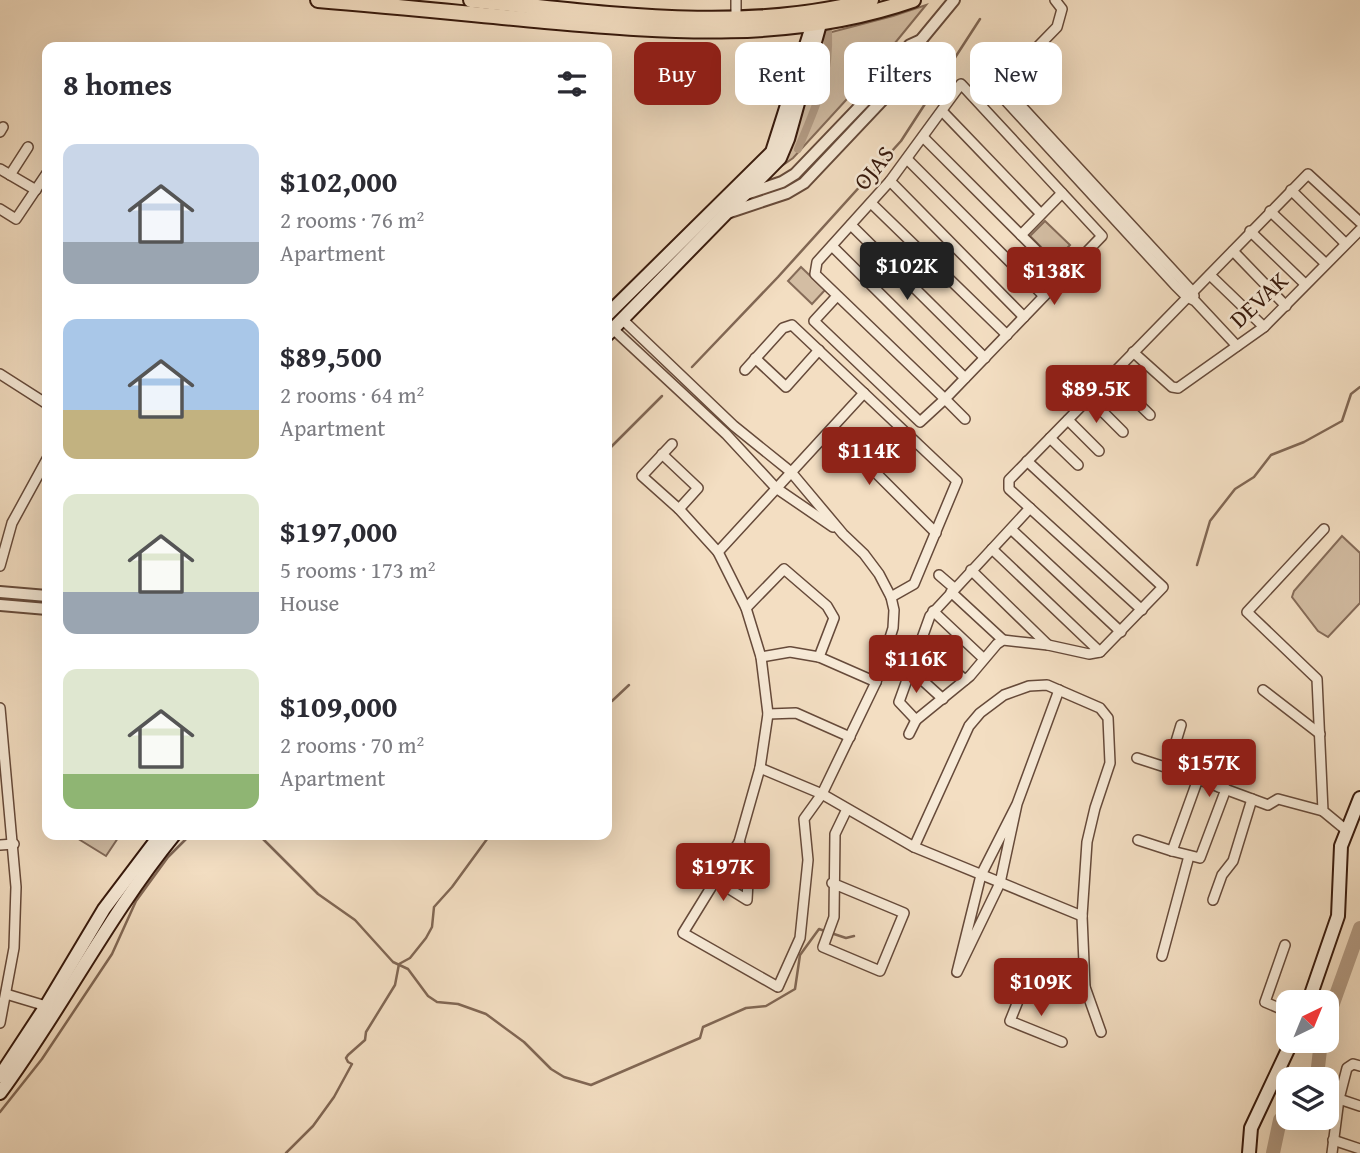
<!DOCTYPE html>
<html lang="en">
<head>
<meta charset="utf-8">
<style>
	:root { --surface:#fff; --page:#f7f7f7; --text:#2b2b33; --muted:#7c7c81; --accent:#8f2418 }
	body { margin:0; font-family:"Gentium Book Plus",serif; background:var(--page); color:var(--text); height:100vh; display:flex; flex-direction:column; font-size:26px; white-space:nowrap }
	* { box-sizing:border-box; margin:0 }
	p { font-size:23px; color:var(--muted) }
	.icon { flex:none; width:38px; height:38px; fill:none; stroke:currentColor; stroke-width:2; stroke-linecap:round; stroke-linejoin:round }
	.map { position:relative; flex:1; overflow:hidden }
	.side { position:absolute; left:42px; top:42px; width:570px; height:798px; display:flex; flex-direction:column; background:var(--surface); border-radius:14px; box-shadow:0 7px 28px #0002 }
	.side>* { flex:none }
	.banner { position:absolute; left:634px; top:42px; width:621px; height:63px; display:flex; gap:14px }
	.needle { width:46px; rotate:43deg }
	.buttons { position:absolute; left:1276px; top:990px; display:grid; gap:14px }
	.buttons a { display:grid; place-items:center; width:63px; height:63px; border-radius:14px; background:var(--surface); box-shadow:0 7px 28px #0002; font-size:35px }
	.price { position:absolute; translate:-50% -60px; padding:0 16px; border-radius:7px; background:var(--accent); color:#fff; font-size:23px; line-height:46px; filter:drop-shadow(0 2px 4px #0008) }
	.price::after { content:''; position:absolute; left:50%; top:42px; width:21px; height:16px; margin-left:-10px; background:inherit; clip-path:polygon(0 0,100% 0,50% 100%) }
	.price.selected { background:#222; color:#fff }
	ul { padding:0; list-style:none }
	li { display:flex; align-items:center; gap:21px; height:175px; padding:0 21px }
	li span { display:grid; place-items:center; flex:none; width:196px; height:140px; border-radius:14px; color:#555 }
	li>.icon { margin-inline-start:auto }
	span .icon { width:84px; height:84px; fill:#fffc; stroke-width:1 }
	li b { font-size:30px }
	h2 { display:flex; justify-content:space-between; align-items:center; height:84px; padding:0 21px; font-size:30px }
	.chip { padding:0 24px; border-radius:14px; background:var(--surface); box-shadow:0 7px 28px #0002; font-size:24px; line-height:63px }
	.chip.selected { background:var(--accent); color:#fff }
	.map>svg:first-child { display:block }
</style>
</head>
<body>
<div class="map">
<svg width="1360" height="1153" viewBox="0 0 1360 1153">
	<rect width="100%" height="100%" fill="#f3dec2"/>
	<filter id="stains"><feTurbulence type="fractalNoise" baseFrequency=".00286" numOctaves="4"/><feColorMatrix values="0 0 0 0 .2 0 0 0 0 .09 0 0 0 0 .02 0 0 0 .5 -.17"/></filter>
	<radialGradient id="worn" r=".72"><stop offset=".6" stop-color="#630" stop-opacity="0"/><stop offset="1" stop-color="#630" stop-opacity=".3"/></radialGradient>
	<g fill="#d3bda3" stroke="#856b58" stroke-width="2">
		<path d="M 926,5 L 868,76 L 793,158 L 779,168 L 791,149 L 824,34 L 893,16 Z"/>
		<path d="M 1045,221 L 1070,245 L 1055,261 L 1030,236 Z"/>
		<path d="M 801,267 L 825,290 L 812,304 L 788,281 Z"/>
		<path d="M 1342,536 L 1360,553 L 1360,603 L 1328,637 L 1318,631 L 1292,597 L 1294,591 Z"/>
		<path d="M 72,835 L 120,835 L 106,856 Z"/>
	</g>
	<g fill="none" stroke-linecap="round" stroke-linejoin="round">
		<g stroke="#816754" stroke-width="2.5">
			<path d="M 692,367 L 778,277 L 901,141 L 980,19"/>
			<path d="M 607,451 L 662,396"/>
			<path d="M 1197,565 L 1210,521 L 1235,489 L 1254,477 L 1271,455 L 1304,442 L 1342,421 L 1351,394 L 1360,387"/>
			<path d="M 607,700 L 612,701 L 629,685"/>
			<path d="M 259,835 L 318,894 L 355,920 L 393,962 L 408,969 L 428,996 L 437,1002 L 458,1004 L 486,1014 L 524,1042 L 551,1069 L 564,1077 L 591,1085 L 700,1038 L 703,1027 L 746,1008 L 766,1006 L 795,989 L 800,955 L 819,929 L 846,938 L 854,936"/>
			<path d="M 0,1112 L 42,1059 L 112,954 L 136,901 L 168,857 L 190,835"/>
			<path d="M 286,1153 L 313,1126 L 334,1097 L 352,1064 L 348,1062 L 346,1058 L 348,1055 L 365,1040 L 366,1032 L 395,985 L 399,964 L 410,958 L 426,938 L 432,927 L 434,907 L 452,887 L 490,835"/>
		</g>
		<path stroke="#b39b84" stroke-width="8" d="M 798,149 C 816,105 830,80 828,31"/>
		<g stroke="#b39b84" stroke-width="14">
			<path d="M 1326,1023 L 1360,928"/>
			<path d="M 1314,1080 L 1317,1076 L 1321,1041"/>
			<path d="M 1273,1153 L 1280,1120 L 1288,1111"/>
		</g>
		<defs>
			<g id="minor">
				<path d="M 736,23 L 736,0"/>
				<path d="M 995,89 L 1175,285 L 1187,297 L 1195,301 L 1237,346"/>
				<path d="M 975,97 L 988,85 L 1000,83 L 1192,291 L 1194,296"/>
				<path d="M 982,104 L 1057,27 L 1062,9 L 1055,0"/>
				<path d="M 942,111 L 1041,214"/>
				<path d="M 0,132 L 3,127"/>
				<path d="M 923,137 L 1063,277"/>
				<path d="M 907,159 L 1044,296"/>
				<path d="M 0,169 L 36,190"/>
				<path d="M 10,175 L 28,147"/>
				<path d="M 890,181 L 1024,317"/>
				<path d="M 1291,190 L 1345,243"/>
				<path d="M 871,203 L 1007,335"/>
				<path d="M 0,209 L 16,219 L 47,173"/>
				<path d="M 1270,211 L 1325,263"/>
				<path d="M 851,225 L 985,358"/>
				<path d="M 1250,231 L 1305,284"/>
				<path d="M 1021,235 L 1062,193"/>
				<path d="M 832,246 L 965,378"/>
				<path d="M 1233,251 L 1286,306"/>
				<path d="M 1210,275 L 1264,327"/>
				<path d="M 837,296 L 814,321 L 920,422 L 945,399 L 1102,236 L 961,84 L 890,181 L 817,262 L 815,274 L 945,399 L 965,419"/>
				<path d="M 622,319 L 734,426 L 791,472 L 843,534 L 864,554 L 879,574 L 891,597 L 894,610 L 893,628 L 876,682 L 822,794 L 804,819 L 808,860 L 800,938 L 778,987 L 683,933 L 739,842 L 760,768 L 768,714 L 761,657 L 746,608 L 718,552 L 679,509 L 642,476 L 672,444"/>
				<path d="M 613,329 L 726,434 L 776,488 L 833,527"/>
				<path d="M 1133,352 L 1172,387 L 1178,388 L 1264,327 L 1360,230"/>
				<path d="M 755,358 L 786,387 L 819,350"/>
				<path d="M 745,370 L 783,328 L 792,325 L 957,481 L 914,584 L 891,597"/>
				<path d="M 0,374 L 47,404"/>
				<path d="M 1110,376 L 1150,415"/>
				<path d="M 1089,398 L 1123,432"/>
				<path d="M 1068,420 L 1099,451"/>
				<path d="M 907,434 L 874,471 L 936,533"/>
				<path d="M 1050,438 L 1078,465"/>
				<path d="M 662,454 L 698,488 L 679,509"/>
				<path d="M 1027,461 L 1163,587 L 1100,652 L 1089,654 L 1048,645 L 1003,640 L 997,644 L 970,676 L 916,720 L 899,702 L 930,616 L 1030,508"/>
				<path d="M 1011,529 L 1121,632"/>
				<path d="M 1324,529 L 1247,612 L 1317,679 L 1323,811 L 1346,830"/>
				<path d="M 992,549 L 1100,652"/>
				<path d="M 718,552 L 864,393"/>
				<path d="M 0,566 L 12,523 L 47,459"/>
				<path d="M 971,570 L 1048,645"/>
				<path d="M 939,575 L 954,588"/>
				<path d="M 951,592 L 1003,640"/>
				<path d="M 746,608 L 784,569 L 827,606 L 834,618 L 819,657"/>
				<path d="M 1142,610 L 1009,489 L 1009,480 L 1308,174 L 1360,222"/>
				<path d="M 933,611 L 984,659"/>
				<path d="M 921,641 L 965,680"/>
				<path d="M 761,657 L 790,652 L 819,657 L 876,682"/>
				<path d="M 910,669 L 943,699"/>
				<path d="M 1263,690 L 1320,734"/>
				<path d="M 0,708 L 16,887 L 14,948 L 0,1023"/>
				<path d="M 768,714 L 796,713 L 850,737"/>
				<path d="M 1181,725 L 1168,768 L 1268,805 L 1278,799 L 1323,811"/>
				<path d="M 909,734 L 916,720"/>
				<path d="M 1137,758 L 1168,768"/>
				<path d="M 760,768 L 822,794 L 914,847 L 1082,916"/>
				<path d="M 1198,779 L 1172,851 L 1200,858 L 1226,789"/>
				<path d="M 1219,787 L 1225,762"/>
				<path d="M 1017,804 L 1000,883 L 957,972 L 981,875 L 1017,804 L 1059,690"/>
				<path d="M 1138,840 L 1172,851"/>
				<path d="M 0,845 L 14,844"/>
				<path d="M 914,847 L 969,726 L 980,713 L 1004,695 L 1029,686 L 1047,685 L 1100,708 L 1108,718 L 1110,763 L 1095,808 L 1087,842 L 1082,916 L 1085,987 L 1101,1032"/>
				<path d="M 715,880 L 747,900 L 749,863 L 739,842"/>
				<path d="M 832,883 L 904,913 L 880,971 L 823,947 L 834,917 L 835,834 L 847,809"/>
				<path d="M 1213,900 L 1222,875 L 1233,861 L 1252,799"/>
				<path d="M 1285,945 L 1265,1002 L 1288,1012"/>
				<path d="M 1162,956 L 1189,856"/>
				<path d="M 6,994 L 46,1006"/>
				<path d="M 1062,1042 L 1010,1021 L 1032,966 L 1085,987"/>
				<path d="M 1339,1099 L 1360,1106"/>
				<path d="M 1333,1140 L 1360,1149"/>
				<path d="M 1332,1153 L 1339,1099 L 1347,1068 L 1353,1064 L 1360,1066"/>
			</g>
			<g id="tertiary">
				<path d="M 743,195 L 782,182 L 795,174 L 864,102 L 910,45 L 921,40 L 954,0"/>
				<path d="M 727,213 L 787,193 L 804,183 L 890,92 L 919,54 L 921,40"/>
				<path d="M 0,592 L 47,596"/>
				<path d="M 0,605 L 47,609"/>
			</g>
			<g id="secondary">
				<path d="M 607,315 L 772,152 L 815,17"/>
				<path d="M 607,335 L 780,158 L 788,139 L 820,24 L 818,16"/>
				<path d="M 1308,1003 L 1338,916 L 1341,846 L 1360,798"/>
				<path d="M 0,1076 L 46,1006 L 104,909 L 160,835"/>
				<path d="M 0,1093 C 62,1009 108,916 174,835"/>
				<path d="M 1249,1153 L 1251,1128 L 1292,1041"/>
			</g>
			<g id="primary">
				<path d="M 318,0 C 394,6 470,14 545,21 C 670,32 792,42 913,0"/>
				<path d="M 471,0 C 602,13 742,35 871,0"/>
			</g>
		</defs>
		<use href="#minor" stroke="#664a3a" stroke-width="12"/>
		<use href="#tertiary" stroke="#664a3a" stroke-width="14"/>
		<use href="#secondary" stroke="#37190c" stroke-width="16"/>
		<use href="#primary" stroke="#37190c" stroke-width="18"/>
		<use href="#minor" stroke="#f7ead7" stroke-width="9"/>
		<use href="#tertiary" stroke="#f7ead7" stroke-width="10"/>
		<use href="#secondary" stroke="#f7ead7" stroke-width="12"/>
		<use href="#primary" stroke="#f3dec2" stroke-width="14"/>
	</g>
	<g text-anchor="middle" stroke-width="5" stroke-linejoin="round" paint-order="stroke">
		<g font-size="24" fill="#37190c" stroke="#f7ead7">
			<text transform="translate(874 168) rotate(-51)" y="8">OJAS</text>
			<text transform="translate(1259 300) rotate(-43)" y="8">DEVAK</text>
		</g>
	</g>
	<rect width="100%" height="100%" filter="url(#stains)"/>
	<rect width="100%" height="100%" fill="url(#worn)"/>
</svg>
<div class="buttons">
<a><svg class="needle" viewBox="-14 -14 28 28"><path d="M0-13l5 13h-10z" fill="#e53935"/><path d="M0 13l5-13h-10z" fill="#7c7c81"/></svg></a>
<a><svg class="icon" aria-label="layers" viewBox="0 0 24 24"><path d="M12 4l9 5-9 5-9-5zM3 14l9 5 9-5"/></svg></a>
</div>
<b class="price selected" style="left:907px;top:302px">$102K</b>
<b class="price" style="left:1054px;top:307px">$138K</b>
<b class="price" style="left:1096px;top:425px">$89.5K</b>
<b class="price" style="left:869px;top:487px">$114K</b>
<b class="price" style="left:916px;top:695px">$116K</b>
<b class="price" style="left:1209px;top:799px">$157K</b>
<b class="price" style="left:723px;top:903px">$197K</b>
<b class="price" style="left:1041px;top:1018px">$109K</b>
<div class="banner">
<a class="chip selected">Buy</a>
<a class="chip">Rent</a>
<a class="chip">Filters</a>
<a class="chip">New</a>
</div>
<section class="side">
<h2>8 homes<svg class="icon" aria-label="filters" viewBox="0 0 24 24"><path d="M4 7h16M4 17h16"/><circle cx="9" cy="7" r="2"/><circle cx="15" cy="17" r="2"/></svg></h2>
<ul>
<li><span style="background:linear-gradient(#c9d6e8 70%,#9aa5b1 0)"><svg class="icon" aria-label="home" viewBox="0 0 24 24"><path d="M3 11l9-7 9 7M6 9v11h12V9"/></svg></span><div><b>$102,000</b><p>2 rooms · 76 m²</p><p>Apartment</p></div></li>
<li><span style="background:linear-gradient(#a9c7e8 65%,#c2b280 0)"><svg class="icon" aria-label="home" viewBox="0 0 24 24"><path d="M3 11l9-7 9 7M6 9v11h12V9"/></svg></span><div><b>$89,500</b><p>2 rooms · 64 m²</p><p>Apartment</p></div></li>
<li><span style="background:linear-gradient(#dfe7d0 70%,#9aa5b1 0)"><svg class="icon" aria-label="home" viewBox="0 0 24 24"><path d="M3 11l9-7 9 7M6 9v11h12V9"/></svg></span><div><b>$197,000</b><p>5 rooms · 173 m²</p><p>House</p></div></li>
<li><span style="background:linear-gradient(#dfe7d0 75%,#8fb573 0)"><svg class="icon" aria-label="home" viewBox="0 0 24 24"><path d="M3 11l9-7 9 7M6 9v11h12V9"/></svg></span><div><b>$109,000</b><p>2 rooms · 70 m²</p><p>Apartment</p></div></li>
</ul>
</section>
</div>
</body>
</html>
